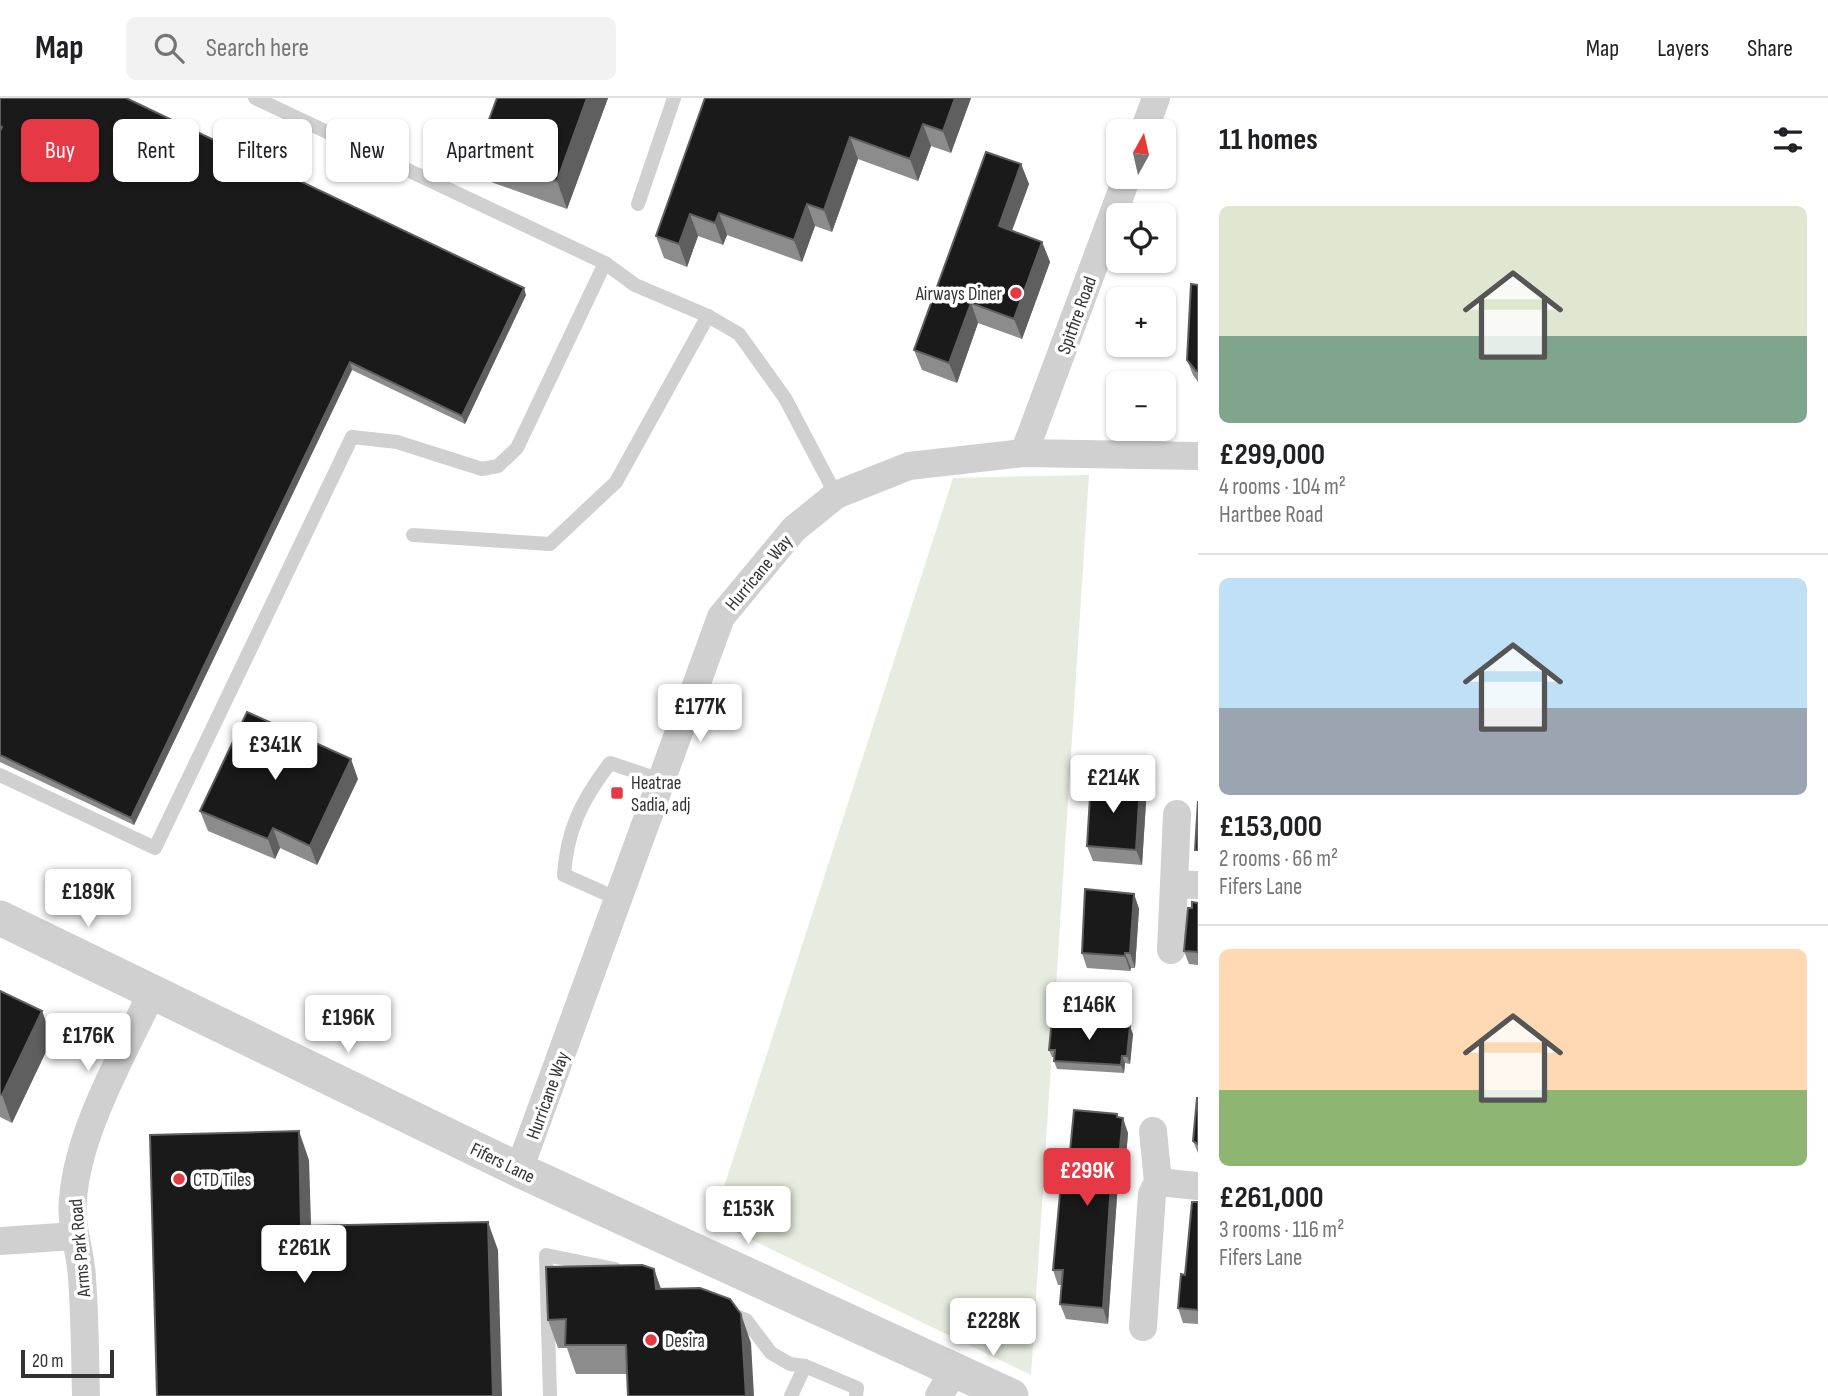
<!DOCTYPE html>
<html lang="en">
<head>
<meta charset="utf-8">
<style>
	:root { --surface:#fff; --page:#f2f2f2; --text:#202124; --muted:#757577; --line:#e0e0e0; --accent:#e63946 }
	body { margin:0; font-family:"Sofia Sans Condensed",sans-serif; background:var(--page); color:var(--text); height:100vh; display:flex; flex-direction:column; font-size:26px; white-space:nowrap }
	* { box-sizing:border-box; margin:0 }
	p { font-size:23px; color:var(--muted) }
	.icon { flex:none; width:38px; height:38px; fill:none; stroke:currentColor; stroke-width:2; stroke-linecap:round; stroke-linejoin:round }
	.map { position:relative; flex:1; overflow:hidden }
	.drawer { display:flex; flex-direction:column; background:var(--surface); width:630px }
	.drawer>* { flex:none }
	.guide { position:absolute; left:21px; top:21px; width:665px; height:63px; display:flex; gap:14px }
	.needle { width:46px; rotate:8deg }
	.tools { position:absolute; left:1106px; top:21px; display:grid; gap:14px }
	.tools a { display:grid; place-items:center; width:70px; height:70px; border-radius:10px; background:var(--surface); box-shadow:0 2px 5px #0004; font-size:35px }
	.scale { position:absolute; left:21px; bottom:18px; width:93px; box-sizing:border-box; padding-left:7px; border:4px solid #333; border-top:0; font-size:19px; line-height:24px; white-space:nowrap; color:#333; -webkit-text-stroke:5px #fff; paint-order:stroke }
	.price { position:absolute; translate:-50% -60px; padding:0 16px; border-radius:7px; background:#fff; color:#222; font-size:23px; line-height:46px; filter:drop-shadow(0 2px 4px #0008) }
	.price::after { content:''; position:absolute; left:50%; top:42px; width:21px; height:16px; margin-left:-10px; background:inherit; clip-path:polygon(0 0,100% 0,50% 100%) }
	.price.active { background:var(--accent); color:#fff }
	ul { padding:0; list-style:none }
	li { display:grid; align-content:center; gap:14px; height:371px; padding:0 21px }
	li+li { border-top:2px solid var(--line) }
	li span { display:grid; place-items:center; height:217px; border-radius:10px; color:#555 }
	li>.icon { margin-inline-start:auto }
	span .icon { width:126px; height:126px; fill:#fffc; stroke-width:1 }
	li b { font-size:30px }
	h2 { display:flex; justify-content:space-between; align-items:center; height:84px; padding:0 21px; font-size:30px }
	.tag { padding:0 24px; border-radius:10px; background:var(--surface); box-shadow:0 2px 5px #0004; font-size:24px; line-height:63px }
	.tag.active { background:var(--accent); color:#fff }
	header { display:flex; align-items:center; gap:42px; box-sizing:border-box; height:98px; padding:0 35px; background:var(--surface); border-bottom:2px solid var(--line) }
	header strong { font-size:33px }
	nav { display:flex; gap:38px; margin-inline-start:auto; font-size:24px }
	.search { width:490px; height:63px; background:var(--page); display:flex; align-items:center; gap:18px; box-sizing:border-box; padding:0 24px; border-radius:10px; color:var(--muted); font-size:26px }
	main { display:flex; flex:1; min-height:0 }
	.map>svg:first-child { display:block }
</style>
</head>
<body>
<header>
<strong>Map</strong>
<div class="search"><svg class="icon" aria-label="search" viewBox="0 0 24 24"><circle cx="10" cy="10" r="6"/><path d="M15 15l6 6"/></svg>Search here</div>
<nav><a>Map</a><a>Layers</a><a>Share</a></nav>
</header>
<main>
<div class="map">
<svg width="1198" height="1298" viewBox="0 0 1198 1298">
	<rect width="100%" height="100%" fill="#fff"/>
	<path fill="#e6ecdf" d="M 1089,377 L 1031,1277 L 713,1123 L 953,380 Z"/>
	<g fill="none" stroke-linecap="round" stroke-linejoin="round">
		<g stroke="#d0d0d0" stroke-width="14">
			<path d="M 255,0 L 605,165 L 635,187 L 708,218"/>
			<path d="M 638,106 L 674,0"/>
			<path d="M 413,437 L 550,446 L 616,384 L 708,218 L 739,236 L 785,300 L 836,397"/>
			<path d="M 0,677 L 155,750 L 352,339 L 397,344 L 482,371 L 498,368 L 517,350 L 605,165"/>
			<path d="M 618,801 L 564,777 C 567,731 582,702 610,665 L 661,682"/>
			<path d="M 725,1214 L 746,1222 L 771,1255 L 790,1266 L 805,1268 L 857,1290 L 856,1298"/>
			<path d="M 550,1298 L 546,1157 L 615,1171"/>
			<path d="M 791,1298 L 805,1268"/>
		</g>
		<g stroke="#d0d0d0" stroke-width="28">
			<path d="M 1144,33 L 1156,0"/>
			<path d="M 1024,355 L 1127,79"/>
			<path d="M 1177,716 L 1174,786 L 1198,787"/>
			<path d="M 1171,852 L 1174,786"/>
			<path d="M 1153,1033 L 1158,1084 L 1198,1088"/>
			<path d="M 519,1072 L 721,519 L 794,431 L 836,397 L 909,368 L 1024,355 L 1198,358"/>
			<path d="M 0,1143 L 74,1138"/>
			<path d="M 1143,1229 L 1152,1096 L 1158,1084"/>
			<path d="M 86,1298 C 85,1259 85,1219 82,1180 C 81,1154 70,1128 73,1101 C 78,1032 124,955 153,892"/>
			<path d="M 939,1298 L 953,1274"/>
		</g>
		<path stroke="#d0d0d0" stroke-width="35" d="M 0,820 L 519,1072 L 1011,1298"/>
	</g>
	<g fill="#8c8c8c">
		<path d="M 0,0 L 526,197 L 465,326 L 352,272 L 134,727 L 0,664 Z"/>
		<path d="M 608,0 L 567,111 L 488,83 L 477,54 Z"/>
		<path d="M 705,0 L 971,0 L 951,55 L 931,48 L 918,83 L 858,61 L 832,134 L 815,128 L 802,164 L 727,137 L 723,147 L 698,138 L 687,169 L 664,160 L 656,138 Z"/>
		<path d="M 1021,66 L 1029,86 L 1012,133 L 1042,144 L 1050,164 L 1022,241 L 978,225 L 957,285 L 922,272 L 914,252 Z"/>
		<path d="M 1198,187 L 1198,284 L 1193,277 L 1187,262 Z"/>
		<path d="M 358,681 L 317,767 L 280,750 L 275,761 L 208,733 L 200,713 Z"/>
		<path d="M 1135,685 L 1146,704 L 1142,767 L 1093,763 L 1087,748 Z"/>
		<path d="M 1134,796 L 1139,811 L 1135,870 L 1131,870 L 1130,873 L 1087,870 L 1082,855 Z"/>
		<path d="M 1198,805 L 1198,867 L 1189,866 L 1184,853 L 1192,810 Z"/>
		<path d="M 0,893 L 42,913 L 52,941 L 12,1025 L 0,1019 Z"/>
		<path d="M 1133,936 L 1130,966 L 1125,965 L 1124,975 L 1057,971 L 1054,963 L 1054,959 L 1052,959 L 1049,952 Z"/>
		<path d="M 1198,1000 L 1198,1055 L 1193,1043 Z"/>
		<path d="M 1118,1019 L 1128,1035 L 1124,1084 L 1118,1084 L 1108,1226 L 1066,1221 L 1060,1206 L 1062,1187 L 1058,1187 L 1053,1172 L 1067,1085 Z"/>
		<path d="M 1198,1104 L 1198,1226 L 1183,1225 L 1178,1210 Z"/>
		<path d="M 654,1171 L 661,1191 L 751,1245 L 627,1276 L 576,1276 L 567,1250 L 558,1250 L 548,1222 Z"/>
	</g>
	<g fill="#5f5f5f">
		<path d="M 587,0 L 608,0 L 567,111 L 557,83 Z"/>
		<path d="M 955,0 L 971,0 L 951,55 L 943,33 Z"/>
		<path d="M 923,26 L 931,48 L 918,83 L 910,61 Z"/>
		<path d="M 850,39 L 858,61 L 832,134 L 824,112 Z"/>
		<path d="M 1021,66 L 1029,86 L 1006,148 L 999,128 Z"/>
		<path d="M 807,106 L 815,128 L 802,164 L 794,142 Z"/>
		<path d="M 719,115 L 727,137 L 723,147 L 715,125 Z"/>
		<path d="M 690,116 L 698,138 L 687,169 L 679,146 Z"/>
		<path d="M 1042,144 L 1050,164 L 1022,241 L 1014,221 Z"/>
		<path d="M 524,190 L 526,197 L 465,326 L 462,318 Z"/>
		<path d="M 971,205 L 978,225 L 957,285 L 949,265 Z"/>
		<path d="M 350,264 L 352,272 L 134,727 L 131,720 Z"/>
		<path d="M 351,661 L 358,681 L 317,767 L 310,748 Z"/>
		<path d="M 1135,685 L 1140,699 L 1140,689 L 1146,704 L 1142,767 L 1136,752 Z"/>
		<path d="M 273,730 L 280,750 L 275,761 L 268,741 Z"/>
		<path d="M 1134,796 L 1139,811 L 1135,870 L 1130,855 Z"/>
		<path d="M 1125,855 L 1131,870 L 1130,873 L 1125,858 Z"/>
		<path d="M 42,913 L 52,941 L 12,1025 L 2,997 Z"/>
		<path d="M 1130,928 L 1133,936 L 1130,966 L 1127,958 Z"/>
		<path d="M 1122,958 L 1125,965 L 1124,975 L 1121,967 Z"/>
		<path d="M 1117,1016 L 1122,1029 L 1123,1020 L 1128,1035 L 1124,1084 L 1118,1069 Z"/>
		<path d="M 299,1033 L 309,1062 L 312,1157 L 301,1128 Z"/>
		<path d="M 1112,1069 L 1118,1084 L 1108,1226 L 1103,1210 Z"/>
		<path d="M 488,1124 L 498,1152 L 502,1298 L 493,1298 Z"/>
		<path d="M 654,1171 L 664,1200 L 656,1191 Z"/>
		<path d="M 741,1216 L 751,1245 L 754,1298 L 746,1298 Z"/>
	</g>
	<g fill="#1a1a1a" stroke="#5f5f5f" stroke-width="2">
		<path d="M 0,0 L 126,0 L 524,190 L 462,318 L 350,264 L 131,720 L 0,657 L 0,33 L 2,29 L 0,28 Z"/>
		<path d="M 497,0 L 587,0 L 557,83 L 477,54 Z"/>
		<path d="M 705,0 L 955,0 L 943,33 L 923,26 L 910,61 L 850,39 L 824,112 L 807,106 L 794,142 L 719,115 L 715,125 L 690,116 L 679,146 L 656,138 Z"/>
		<path d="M 986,54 L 1021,66 L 999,128 L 1042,144 L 1014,221 L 971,205 L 949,265 L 914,252 Z"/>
		<path d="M 1191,186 L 1198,187 L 1198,273 L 1196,273 L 1187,262 Z"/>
		<path d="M 247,614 L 351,661 L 310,748 L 273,730 L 268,741 L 200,713 Z"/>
		<path d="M 1091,682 L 1135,685 L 1134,688 L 1140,689 L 1136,752 L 1087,748 Z"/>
		<path d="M 1198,703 L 1198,752 L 1195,752 Z"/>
		<path d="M 1085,791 L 1134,796 L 1130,855 L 1125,855 L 1125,858 L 1082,855 Z"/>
		<path d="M 1192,804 L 1198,805 L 1198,854 L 1184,853 L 1188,810 L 1192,810 Z"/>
		<path d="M 0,893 L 42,913 L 2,997 L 0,996 Z"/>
		<path d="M 1052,921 L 1130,928 L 1127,958 L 1122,958 L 1121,967 L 1054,963 L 1055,952 L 1049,952 Z"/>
		<path d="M 1197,1000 L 1198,1000 L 1198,1046 L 1193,1043 Z"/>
		<path d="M 1074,1012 L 1117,1016 L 1117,1019 L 1123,1020 L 1118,1069 L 1112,1069 L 1103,1210 L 1060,1206 L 1063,1172 L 1053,1172 L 1061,1085 L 1067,1085 Z"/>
		<path d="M 299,1033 L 301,1128 L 488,1124 L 493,1298 L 157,1298 L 150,1037 Z"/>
		<path d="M 1192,1104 L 1198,1104 L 1198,1212 L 1178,1210 L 1181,1176 L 1185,1177 Z"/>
		<path d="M 642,1167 L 654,1171 L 656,1191 L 700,1190 L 730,1201 L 741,1216 L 746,1298 L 628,1298 L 626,1247 L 565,1247 L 566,1221 L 548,1222 L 546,1169 Z"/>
	</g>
	<g fill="#e63946" stroke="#fff" stroke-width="2.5">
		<circle cx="1016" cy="195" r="7"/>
		<rect x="610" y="688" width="14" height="14" rx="3.5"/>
		<circle cx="179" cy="1081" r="7"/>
		<circle cx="651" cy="1242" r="7"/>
	</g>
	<g text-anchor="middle" stroke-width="7" stroke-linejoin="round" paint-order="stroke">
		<g font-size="19" fill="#333" stroke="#fff" text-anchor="start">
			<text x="1002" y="202" text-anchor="end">Airways Diner</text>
			<text x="631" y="691">Heatrae<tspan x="631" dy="22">Sadia, adj</tspan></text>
			<text x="193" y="1088">CTD Tiles</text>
			<text x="665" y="1249">Desira</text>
		</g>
		<g font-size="19" fill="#333" stroke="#fff">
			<text transform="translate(1076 217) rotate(-70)" y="7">Spitfire Road</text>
			<text transform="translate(758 474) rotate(-50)" y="7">Hurricane Way</text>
			<text transform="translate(547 997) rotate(-70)" y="7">Hurricane Way</text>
			<text transform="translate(503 1064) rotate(26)" y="7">Fifers Lane</text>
			<text transform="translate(79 1150) rotate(-95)" y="7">Arms Park Road</text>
		</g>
	</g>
</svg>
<div class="tools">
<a><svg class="needle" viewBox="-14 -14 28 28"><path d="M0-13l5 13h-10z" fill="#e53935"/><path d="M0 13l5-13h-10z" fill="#757577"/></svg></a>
<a><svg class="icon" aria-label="locate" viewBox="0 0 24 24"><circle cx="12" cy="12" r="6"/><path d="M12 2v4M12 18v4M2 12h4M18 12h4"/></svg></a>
<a>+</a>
<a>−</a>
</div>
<div class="scale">20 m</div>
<b class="price" style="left:700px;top:646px">£177K</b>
<b class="price" style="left:275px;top:684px">£341K</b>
<b class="price" style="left:1113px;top:717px">£214K</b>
<b class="price" style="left:88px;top:831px">£189K</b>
<b class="price" style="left:1089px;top:944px">£146K</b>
<b class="price" style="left:348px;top:957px">£196K</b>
<b class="price" style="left:88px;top:975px">£176K</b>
<b class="price active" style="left:1087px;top:1110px">£299K</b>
<b class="price" style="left:748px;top:1148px">£153K</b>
<b class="price" style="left:304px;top:1187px">£261K</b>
<b class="price" style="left:993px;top:1260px">£228K</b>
<div class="guide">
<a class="tag active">Buy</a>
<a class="tag">Rent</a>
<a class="tag">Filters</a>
<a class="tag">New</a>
<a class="tag">Apartment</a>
</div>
</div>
<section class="drawer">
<h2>11 homes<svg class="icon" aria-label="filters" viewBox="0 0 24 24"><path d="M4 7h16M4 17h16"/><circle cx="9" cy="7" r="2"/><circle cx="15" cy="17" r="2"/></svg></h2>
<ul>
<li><span style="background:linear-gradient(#dfe7d0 60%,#7fa58c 0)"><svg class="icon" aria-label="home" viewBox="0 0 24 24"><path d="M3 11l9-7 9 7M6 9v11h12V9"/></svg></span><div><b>£299,000</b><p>4 rooms · 104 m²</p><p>Hartbee Road</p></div></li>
<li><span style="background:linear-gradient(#bfe0f5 60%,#9aa5b1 0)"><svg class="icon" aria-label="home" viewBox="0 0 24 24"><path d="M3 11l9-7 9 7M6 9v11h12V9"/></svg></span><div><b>£153,000</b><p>2 rooms · 66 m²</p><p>Fifers Lane</p></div></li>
<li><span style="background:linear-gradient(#ffd9b3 65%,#8fb573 0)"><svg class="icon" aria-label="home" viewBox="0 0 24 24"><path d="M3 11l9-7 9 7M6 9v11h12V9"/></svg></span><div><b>£261,000</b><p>3 rooms · 116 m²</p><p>Fifers Lane</p></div></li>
</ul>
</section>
</main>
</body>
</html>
